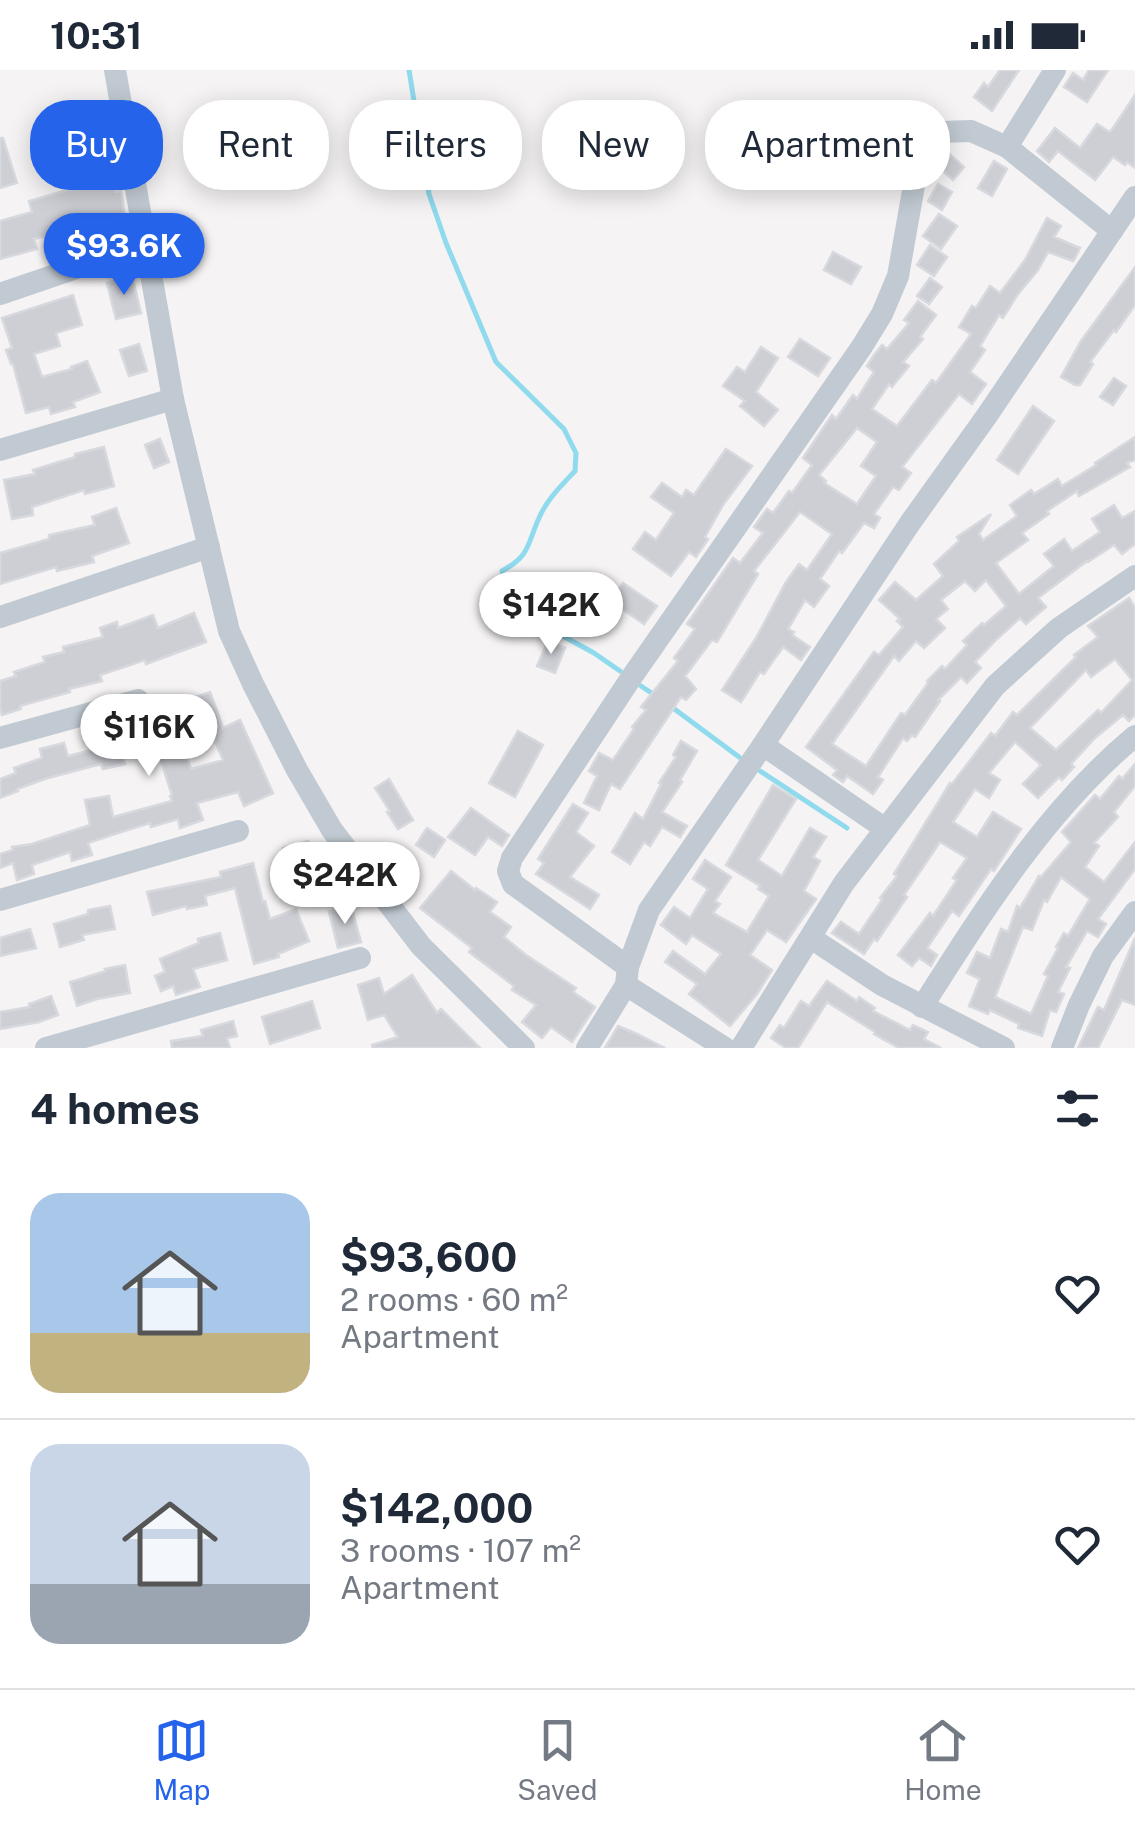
<!DOCTYPE html>
<html lang="en">
<head>
<meta charset="utf-8">
<style>
	:root { --surface:#fff; --page:#f6f6f7; --text:#1f2937; --muted:#747a83; --line:#e0e1e3; --accent:#2563eb }
	body { margin:0; font-family:"Public Sans",sans-serif; background:var(--page); color:var(--text); height:100vh; display:flex; flex-direction:column; font-size:38px; white-space:nowrap }
	* { box-sizing:border-box; margin:0 }
	p { font-size:32px; color:var(--muted) }
	.icon { flex:none; width:55px; height:55px; fill:none; stroke:currentColor; stroke-width:2; stroke-linecap:round; stroke-linejoin:round }
	.map { position:relative; height:978px; overflow:hidden }
	.details { display:flex; flex-direction:column; background:var(--surface); flex:1 }
	.details>* { flex:none }
	.top-card { position:absolute; left:30px; top:30px; width:1075px; height:90px; display:flex; gap:20px }
	.price { position:absolute; translate:-50% -85px; padding:0 22px; border-radius:35px; background:#fff; color:#222; font-size:32px; line-height:65px; filter:drop-shadow(0 2px 5px #0008) }
	.price::after { content:''; position:absolute; left:50%; top:60px; width:30px; height:22px; margin-left:-15px; background:inherit; clip-path:polygon(0 0,100% 0,50% 100%) }
	.price.active { background:var(--accent); color:#fff }
	ul { padding:0; list-style:none }
	li { display:flex; align-items:center; gap:30px; height:250px; padding:0 30px }
	li+li { border-top:2px solid var(--line) }
	li span { display:grid; place-items:center; flex:none; width:280px; height:200px; border-radius:30px; color:#555 }
	li>.icon { margin-inline-start:auto }
	span .icon { width:120px; height:120px; fill:#fffc; stroke-width:1 }
	li b { font-size:42px }
	h2 { display:flex; justify-content:space-between; align-items:center; height:120px; padding:0 30px; font-size:42px }
	.chip { padding:0 35px; border-radius:40px; background:var(--surface); box-shadow:0 5px 25px #0003; font-size:35px; line-height:90px }
	.chip.active { background:var(--accent); color:#fff }
	.status { display:flex; justify-content:space-between; align-items:center; height:70px; padding:0 50px; background:var(--surface); direction:ltr }
	.status svg { height:28px; fill:currentColor }
	.dock { display:flex; justify-content:space-around; align-items:center; height:140px; border-top:2px solid var(--line); background:var(--surface); font-size:28px; color:var(--muted) }
	.dock a { display:grid; justify-items:center; gap:5px }
	.dock .active { color:var(--accent) }
	.map>svg:first-child { display:block }
</style>
</head>
<body>
<div class="status"><b>10:31</b><svg viewBox="0 0 49 12"><path d="M0 12V9h3v3zM5 12V6h3v6zM10 12V3h3v9zM15 12V0h3v12zM26 1h20v11H26zM47 4h2v5h-2z"/></svg></div>
<div class="map">
<svg width="1135" height="978" viewBox="0 0 1135 978">
	<rect width="100%" height="100%" fill="#f5f3f3"/>
	<g fill="none" stroke-linecap="round" stroke-linejoin="round">
		<g stroke="#90daee" stroke-width="5">
			<path d="M 409,0 L 429,124 L 446,173 L 496,292 L 564,359 L 576,383 L 575,401 C 562,415 547,429 539,448 C 527,474 531,485 502,501 L 508,528 L 539,553 L 594,583 L 620,601"/>
			<path d="M 641,616 L 656,626"/>
			<path d="M 669,635 L 739,687"/>
			<path d="M 760,701 L 847,758"/>
		</g>
	</g>
	<g fill="#cdcfd5" stroke="#d7d9de" stroke-width="2.5" fill-rule="evenodd">
		<path d="M 1000,0 L 1019,0 L 992,41 L 974,27 L 984,13 L 988,17 Z"/>
		<path d="M 1089,0 L 1108,0 L 1087,32 L 1064,17 L 1073,3 L 1083,10 Z"/>
		<path d="M 1135,25 L 1135,98 L 1127,92 L 1125,95 L 1113,87 L 1095,110 L 1058,81 L 1049,92 L 1037,81 L 1055,58 L 1080,78 L 1097,54 L 1108,61 L 1111,61 Z"/>
		<path d="M 110,61 L 116,122 L 121,121 L 126,155 L 96,159 L 96,156 L 67,164 L 66,161 L 34,169 L 37,179 L 0,189 L 0,151 L 32,142 L 29,131 L 95,112 L 91,63 Z"/>
		<path d="M 0,68 L 3,68 L 17,113 L 0,118 Z"/>
		<path d="M 946,81 L 964,97 L 953,110 L 935,94 Z"/>
		<path d="M 994,91 L 1007,99 L 992,126 L 978,118 Z"/>
		<path d="M 938,114 L 952,122 L 942,140 L 928,131 Z"/>
		<path d="M 939,144 L 957,156 L 941,179 L 923,166 Z"/>
		<path d="M 1047,148 L 1061,156 L 1054,167 L 1080,178 L 1075,188 L 1073,191 L 1048,182 L 1038,200 L 1018,224 L 1003,248 L 999,245 L 980,276 L 985,280 L 970,302 L 986,314 L 972,334 L 959,324 L 902,397 L 911,403 L 899,420 L 893,417 L 874,444 L 880,448 L 874,458 L 864,453 L 842,483 L 839,481 L 820,509 L 829,516 L 814,537 L 805,530 L 788,559 L 794,562 L 792,565 L 810,577 L 801,590 L 783,577 L 764,604 L 760,602 L 741,632 L 722,620 L 756,568 L 786,512 L 799,494 L 807,500 L 832,464 L 800,442 L 754,501 L 758,504 L 717,572 L 712,570 L 685,606 L 696,619 L 686,630 L 681,627 L 620,719 L 611,714 L 599,740 L 584,733 L 597,706 L 589,701 L 598,685 L 599,683 L 613,690 L 634,659 L 632,657 L 646,640 L 641,637 L 678,591 L 674,588 L 695,559 L 687,554 L 733,488 L 740,493 L 763,463 L 754,457 L 767,439 L 773,443 L 789,421 L 792,423 L 812,395 L 803,388 L 832,345 L 836,349 L 853,325 L 857,329 L 874,302 L 867,296 L 874,285 L 882,275 L 887,279 L 909,253 L 904,250 L 918,231 L 936,245 L 920,267 L 923,269 L 903,292 L 909,296 L 892,317 L 889,314 L 872,339 L 897,356 L 932,310 L 936,313 L 971,264 L 959,257 L 972,236 L 976,238 L 990,216 L 1000,223 L 1025,190 ZM 857,358 L 877,372 L 861,396 L 876,406 L 857,434 L 824,413 L 826,411 L 819,405 Z"/>
		<path d="M 930,175 L 947,187 L 934,206 L 917,195 Z"/>
		<path d="M 833,182 L 861,197 L 851,214 L 824,200 Z"/>
		<path d="M 1135,197 L 1135,235 L 1116,262 L 1114,260 L 1090,292 L 1093,294 L 1080,315 L 1075,315 L 1061,307 L 1081,271 Z"/>
		<path d="M 132,206 L 141,243 L 116,249 L 107,213 Z"/>
		<path d="M 930,208 L 942,217 L 929,234 L 917,226 Z"/>
		<path d="M 73,225 L 82,255 L 56,263 L 60,276 L 34,284 L 42,307 L 72,299 L 71,297 L 87,291 L 100,322 L 73,332 L 75,337 L 51,344 L 49,337 L 26,343 L 13,294 L 11,294 L 6,280 L 12,278 L 2,248 Z"/>
		<path d="M 800,269 L 830,288 L 818,306 L 788,287 Z"/>
		<path d="M 139,274 L 147,301 L 129,306 L 120,280 Z"/>
		<path d="M 761,277 L 778,288 L 756,322 L 778,340 L 764,356 L 740,336 L 745,331 L 723,316 L 737,297 L 745,302 Z"/>
		<path d="M 1114,308 L 1126,316 L 1113,335 L 1100,327 Z"/>
		<path d="M 1033,336 L 1054,351 L 1018,404 L 997,390 Z"/>
		<path d="M 1135,367 L 1135,390 L 1127,393 L 1130,397 L 1079,426 L 1077,421 L 1047,441 L 1049,444 L 1022,463 L 1028,470 L 996,493 L 1019,524 L 1054,496 L 1044,484 L 1064,469 L 1072,481 L 1100,462 L 1092,449 L 1114,435 L 1122,448 L 1135,441 L 1135,474 L 1122,484 L 1114,475 L 1088,492 L 1087,491 L 1038,528 L 1046,537 L 1026,554 L 1020,548 L 997,569 L 975,592 L 981,598 L 967,613 L 961,607 L 938,630 L 940,631 L 915,667 L 912,665 L 907,671 L 903,668 L 878,707 L 883,710 L 873,724 L 847,706 L 843,712 L 833,705 L 837,700 L 806,677 L 874,582 L 879,585 L 903,557 L 897,551 L 900,549 L 879,530 L 895,512 L 916,530 L 943,506 L 934,494 L 959,471 L 957,467 L 991,444 L 979,464 L 983,470 L 1017,446 L 1010,435 L 1031,420 L 1034,424 L 1058,409 L 1062,416 L 1096,395 L 1095,393 ZM 986,510 L 1006,536 L 984,555 L 982,553 L 963,571 L 967,575 L 945,599 L 942,596 L 927,611 L 928,613 L 905,645 L 901,643 L 866,696 L 832,674 L 894,586 L 899,591 L 916,571 L 924,578 L 945,558 L 936,549 L 948,539 L 941,530 L 965,511 L 975,521 Z"/>
		<path d="M 160,369 L 169,392 L 154,398 L 145,375 Z"/>
		<path d="M 104,377 L 114,416 L 85,424 L 84,420 L 32,437 L 33,445 L 12,449 L 4,410 L 35,404 L 33,400 L 75,387 L 75,384 Z"/>
		<path d="M 726,379 L 752,396 L 723,435 L 705,467 L 708,469 L 696,487 L 689,482 L 671,506 L 633,479 L 645,462 L 656,470 L 674,443 L 651,427 L 662,413 L 682,427 L 686,420 L 694,425 Z"/>
		<path d="M 116,438 L 129,473 L 92,486 L 94,492 L 57,501 L 56,497 L 0,514 L 0,483 L 49,469 L 49,465 L 95,455 L 92,447 Z"/>
		<path d="M 623,513 L 657,536 L 644,554 L 610,531 Z"/>
		<path d="M 1129,528 L 1135,537 L 1135,645 L 1129,651 L 1123,645 L 1095,668 L 1071,694 L 1074,697 L 1062,710 L 1059,707 L 1038,728 L 1023,714 L 1041,695 L 1015,672 L 989,703 L 1000,710 L 989,728 L 975,719 L 953,752 L 977,767 L 993,742 L 1021,759 L 994,801 L 991,799 L 959,846 L 952,841 L 927,878 L 937,885 L 931,896 L 919,888 L 912,896 L 898,885 L 930,843 L 933,846 L 957,810 L 953,808 L 967,788 L 940,772 L 904,825 L 907,827 L 877,871 L 874,869 L 864,884 L 832,863 L 841,852 L 859,864 L 882,830 L 880,828 L 897,806 L 894,804 L 950,713 L 952,714 L 991,663 L 995,666 L 1013,642 L 1017,645 L 1076,587 L 1074,585 L 1098,567 L 1088,556 ZM 1115,589 L 1132,610 L 1101,643 L 1098,640 L 1056,680 L 1030,658 L 1086,600 L 1091,607 Z"/>
		<path d="M 194,543 L 206,572 L 146,594 L 145,590 L 100,605 L 102,611 L 69,619 L 70,622 L 20,636 L 21,639 L 2,645 L 0,638 L 0,611 L 16,606 L 14,602 L 45,592 L 43,587 L 64,582 L 63,577 L 103,567 L 100,558 L 117,552 L 118,558 L 153,545 L 158,558 Z"/>
		<path d="M 548,571 L 565,578 L 555,603 L 537,596 Z"/>
		<path d="M 210,622 L 223,658 L 240,650 L 273,723 L 244,736 L 238,722 L 197,733 L 203,750 L 180,758 L 178,749 L 151,757 L 150,753 L 118,763 L 88,773 L 92,785 L 72,791 L 70,782 L 32,795 L 34,804 L 17,810 L 13,793 L 0,798 L 0,784 L 13,780 L 12,777 L 32,774 L 90,755 L 85,730 L 109,726 L 113,747 L 172,731 L 170,726 L 172,725 L 157,679 L 123,687 L 125,694 L 103,699 L 101,694 L 48,708 L 17,719 L 18,721 L 0,728 L 0,709 L 16,703 L 14,698 L 42,688 L 40,679 L 64,673 L 68,686 L 124,672 L 123,667 L 152,661 L 151,653 L 186,646 L 181,632 ZM 210,660 L 223,690 L 191,699 L 181,670 Z"/>
		<path d="M 518,661 L 543,675 L 515,727 L 489,713 Z"/>
		<path d="M 681,671 L 697,681 L 680,710 L 682,712 L 662,742 L 687,756 L 680,767 L 662,757 L 650,776 L 644,772 L 630,794 L 612,782 L 635,743 L 643,749 L 661,714 L 659,713 L 676,687 L 673,685 Z"/>
		<path d="M 1135,694 L 1135,716 L 1114,742 L 1118,747 L 1094,773 L 1099,776 L 1085,797 L 1104,812 L 1135,772 L 1135,799 L 1098,849 L 1106,854 L 1098,867 L 1087,861 L 1066,897 L 1070,898 L 1058,922 L 1064,924 L 1056,942 L 1050,940 L 1042,966 L 1018,958 L 1019,954 L 990,940 L 988,944 L 969,936 L 980,909 L 967,903 L 977,882 L 990,888 L 1001,859 L 1008,862 L 1017,836 L 1020,838 L 1039,806 L 1041,807 L 1071,772 L 1062,762 L 1095,725 L 1100,729 L 1119,706 L 1122,709 ZM 1061,807 L 1090,829 L 1068,866 L 1064,863 L 1056,877 L 1058,878 L 1044,904 L 1048,906 L 1031,944 L 995,927 L 1023,857 L 1032,860 L 1044,830 L 1047,832 Z"/>
		<path d="M 389,709 L 413,750 L 398,759 L 387,742 L 390,741 L 375,718 Z"/>
		<path d="M 773,715 L 796,729 L 758,790 L 782,806 L 810,758 L 826,767 L 813,787 L 820,791 L 804,821 L 816,829 L 786,872 L 767,860 L 750,885 L 772,900 L 757,924 L 730,956 L 689,924 L 697,914 L 665,892 L 673,881 L 705,904 L 721,884 L 692,865 L 686,874 L 661,855 L 674,837 L 690,848 L 708,819 L 693,809 L 705,790 L 731,807 L 715,831 L 720,834 L 713,843 L 747,862 L 769,826 L 758,819 L 760,816 L 726,795 Z"/>
		<path d="M 573,734 L 588,743 L 576,762 L 594,776 L 570,807 L 599,825 L 590,839 L 536,804 L 544,793 L 538,789 Z"/>
		<path d="M 471,738 L 509,765 L 502,776 L 488,767 L 475,785 L 448,767 Z"/>
		<path d="M 427,758 L 445,770 L 434,787 L 416,775 Z"/>
		<path d="M 308,771 L 317,805 L 292,812 L 283,778 Z"/>
		<path d="M 253,793 L 263,832 L 265,831 L 270,849 L 296,839 L 309,871 L 278,884 L 279,887 L 254,894 L 235,818 L 205,826 L 207,835 L 187,839 L 186,836 L 153,845 L 147,822 L 221,807 L 220,802 Z"/>
		<path d="M 451,801 L 475,820 L 476,818 L 497,832 L 490,842 L 511,857 L 504,867 L 526,885 L 576,918 L 573,922 L 595,937 L 572,972 L 551,957 L 542,968 L 522,952 L 536,935 L 512,920 L 514,916 L 469,882 L 472,878 L 420,838 Z"/>
		<path d="M 110,836 L 115,859 L 82,865 L 84,870 L 60,877 L 54,854 L 88,844 L 88,840 Z"/>
		<path d="M 351,836 L 361,872 L 338,878 L 329,842 Z"/>
		<path d="M 30,859 L 36,878 L 0,886 L 0,868 Z"/>
		<path d="M 220,863 L 227,890 L 193,899 L 200,917 L 176,925 L 173,916 L 161,921 L 155,906 L 165,902 L 160,889 L 199,873 L 198,869 Z"/>
		<path d="M 1135,868 L 1135,935 L 1122,930 L 1098,978 L 1078,978 L 1098,937 L 1104,940 Z"/>
		<path d="M 125,895 L 130,923 L 97,929 L 77,936 L 70,912 L 106,901 L 105,899 Z"/>
		<path d="M 412,905 L 437,943 L 441,939 L 480,978 L 373,978 L 372,975 L 398,967 L 384,945 L 368,950 L 358,915 L 379,908 L 384,924 Z"/>
		<path d="M 827,911 L 857,931 L 859,927 L 875,938 L 873,941 L 910,960 L 913,955 L 928,962 L 924,969 L 941,978 L 899,978 L 874,964 L 875,962 L 827,932 L 798,978 L 786,978 L 771,968 L 780,955 L 784,958 L 801,931 L 809,936 Z"/>
		<path d="M 51,926 L 58,945 L 39,952 L 0,959 L 0,942 L 30,937 L 29,934 Z"/>
		<path d="M 312,931 L 320,958 L 270,974 L 262,947 Z"/>
		<path d="M 233,951 L 237,966 L 227,968 L 230,978 L 172,978 L 171,971 L 203,966 L 201,960 Z"/>
		<path d="M 618,956 L 637,964 L 665,978 L 605,978 Z"/>
	</g>
	<g fill="none" stroke-linecap="round" stroke-linejoin="round">
		<g stroke="#c1cad2" stroke-width="22">
			<path d="M 115,0 L 173,329 L 229,561 L 253,614 L 297,700 L 332,760 L 421,876 L 524,978"/>
			<path d="M 1007,77 L 1055,0"/>
			<path d="M 0,224 L 146,174"/>
			<path d="M 0,380 L 173,329"/>
			<path d="M 0,547 L 209,477"/>
			<path d="M 0,668 L 138,630"/>
			<path d="M 763,675 L 884,758"/>
			<path d="M 0,830 L 238,761"/>
			<path d="M 811,868 L 882,915 L 1004,978"/>
			<path d="M 628,897 L 513,814 L 508,801 L 512,788 L 631,608 L 861,278 L 882,244 L 898,206 L 919,87 L 926,73 L 940,62 L 971,61 L 1007,77 L 1112,161"/>
			<path d="M 626,915 L 725,978"/>
			<path d="M 922,937 C 983,841 1047,739 1135,666"/>
			<path d="M 46,978 L 360,888"/>
			<path d="M 587,978 L 626,915 L 628,897 L 649,840 L 763,675 L 910,453 L 986,347 L 1135,127"/>
			<path d="M 741,978 L 844,813 L 995,616 L 1059,558 L 1135,506"/>
			<path d="M 1062,978 L 1079,935 L 1103,886 L 1135,842"/>
		</g>
	</g>
</svg>
<b class="price active" style="left:124px;top:228px">$93.6K</b>
<b class="price" style="left:551px;top:587px">$142K</b>
<b class="price" style="left:149px;top:709px">$116K</b>
<b class="price" style="left:345px;top:857px">$242K</b>
<div class="top-card">
<a class="chip active">Buy</a>
<a class="chip">Rent</a>
<a class="chip">Filters</a>
<a class="chip">New</a>
<a class="chip">Apartment</a>
</div>
</div>
<section class="details">
<h2>4 homes<svg class="icon" aria-label="filters" viewBox="0 0 24 24"><path d="M4 7h16M4 17h16"/><circle cx="9" cy="7" r="2"/><circle cx="15" cy="17" r="2"/></svg></h2>
<ul>
<li><span style="background:linear-gradient(#a9c7e8 70%,#c2b280 0)"><svg class="icon" aria-label="home" viewBox="0 0 24 24"><path d="M3 11l9-7 9 7M6 9v11h12V9"/></svg></span><div><b>$93,600</b><p>2 rooms · 60 m²</p><p>Apartment</p></div><svg class="icon" aria-label="heart" viewBox="0 0 24 24"><path d="M12 20l-8-8c-3-5 5-10 8-4 3-6 11-1 8 4z"/></svg></li>
<li><span style="background:linear-gradient(#c9d6e8 70%,#9aa5b1 0)"><svg class="icon" aria-label="home" viewBox="0 0 24 24"><path d="M3 11l9-7 9 7M6 9v11h12V9"/></svg></span><div><b>$142,000</b><p>3 rooms · 107 m²</p><p>Apartment</p></div><svg class="icon" aria-label="heart" viewBox="0 0 24 24"><path d="M12 20l-8-8c-3-5 5-10 8-4 3-6 11-1 8 4z"/></svg></li>
</ul>
</section>
<nav class="dock">
<a class="active"><svg class="icon" aria-label="map" viewBox="0 0 24 24"><path d="M3 6l6-2 6 2 6-2v14l-6 2-6-2-6 2zM9 4v14M15 6v14"/></svg>Map</a>
<a><svg class="icon" aria-label="saved" viewBox="0 0 24 24"><path d="M7 4h10v16l-5-4-5 4z"/></svg>Saved</a>
<a><svg class="icon" aria-label="home" viewBox="0 0 24 24"><path d="M3 11l9-7 9 7M6 9v11h12V9"/></svg>Home</a>
</nav>
</body>
</html>
